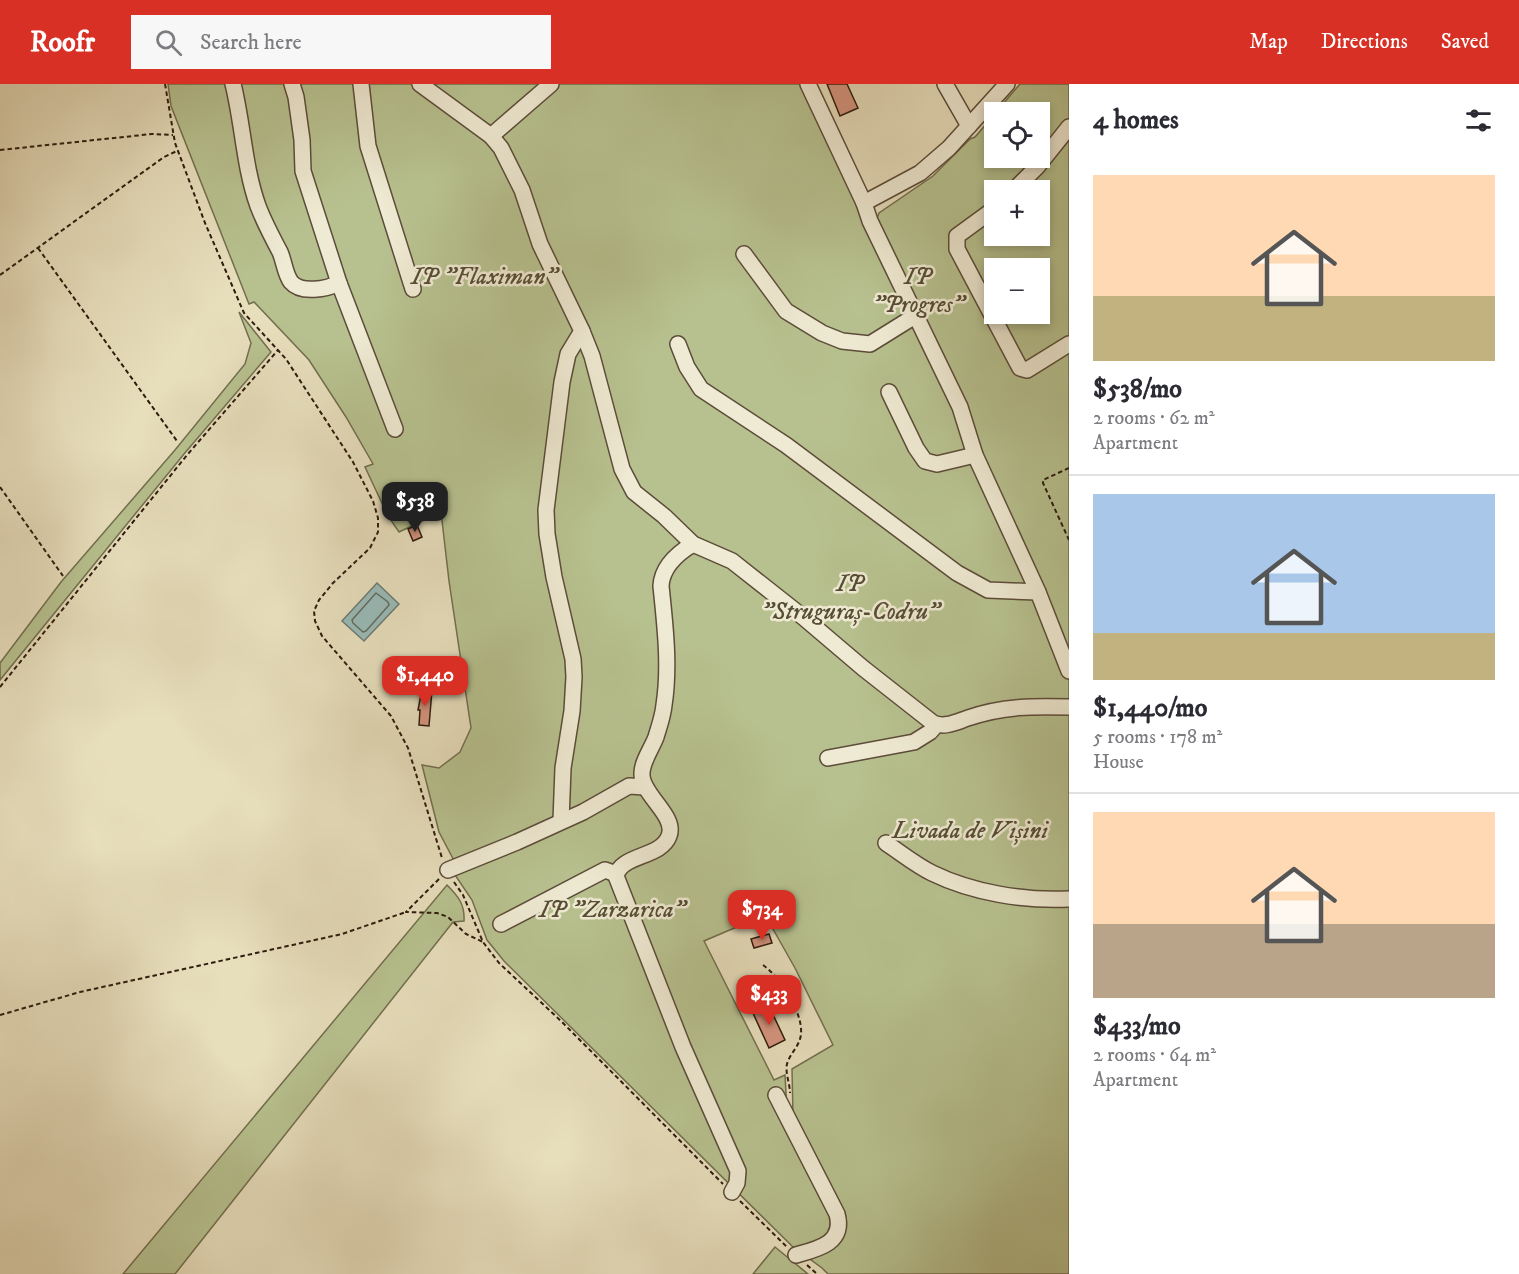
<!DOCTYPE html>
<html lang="en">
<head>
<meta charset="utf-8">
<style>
	:root { --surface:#fff; --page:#f7f7f7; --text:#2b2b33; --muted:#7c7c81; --line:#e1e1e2; --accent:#d93025 }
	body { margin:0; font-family:"IM FELL DW Pica",serif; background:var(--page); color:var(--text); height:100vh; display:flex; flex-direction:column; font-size:22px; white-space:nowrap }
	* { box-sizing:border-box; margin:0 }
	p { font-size:20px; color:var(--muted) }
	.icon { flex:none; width:33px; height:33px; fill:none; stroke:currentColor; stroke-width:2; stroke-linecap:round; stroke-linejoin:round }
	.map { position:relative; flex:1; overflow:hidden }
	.sheet { display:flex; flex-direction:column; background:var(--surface); width:450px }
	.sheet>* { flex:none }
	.buttons { position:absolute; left:984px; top:18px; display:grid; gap:12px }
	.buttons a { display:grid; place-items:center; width:66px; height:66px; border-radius:0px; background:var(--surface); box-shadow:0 3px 9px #0003; font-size:30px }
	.price { position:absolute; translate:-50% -51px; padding:0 14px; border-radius:12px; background:var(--accent); color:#fff; font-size:20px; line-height:39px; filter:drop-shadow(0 2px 3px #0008) }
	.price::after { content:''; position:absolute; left:50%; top:36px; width:18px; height:14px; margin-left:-9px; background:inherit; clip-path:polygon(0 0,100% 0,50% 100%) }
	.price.selected { background:#222; color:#fff }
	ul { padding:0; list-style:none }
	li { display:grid; align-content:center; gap:12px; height:318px; padding:0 24px }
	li+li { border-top:2px solid var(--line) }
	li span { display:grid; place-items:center; height:186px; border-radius:0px; color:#555 }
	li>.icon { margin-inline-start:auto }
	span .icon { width:108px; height:108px; fill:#fffc; stroke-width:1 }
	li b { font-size:26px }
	h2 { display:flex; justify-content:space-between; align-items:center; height:72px; padding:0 24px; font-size:26px }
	header { display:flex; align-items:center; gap:36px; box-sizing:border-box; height:84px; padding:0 30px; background:var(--accent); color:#fff }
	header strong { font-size:28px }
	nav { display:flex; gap:33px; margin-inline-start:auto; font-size:21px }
	.search { width:420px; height:54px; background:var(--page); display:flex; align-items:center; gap:15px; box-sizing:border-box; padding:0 21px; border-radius:0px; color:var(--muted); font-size:22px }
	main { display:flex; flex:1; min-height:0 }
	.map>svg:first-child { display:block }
</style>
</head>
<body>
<header>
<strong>Roofr</strong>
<div class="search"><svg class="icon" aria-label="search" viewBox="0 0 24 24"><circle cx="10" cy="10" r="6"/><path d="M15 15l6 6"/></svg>Search here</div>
<nav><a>Map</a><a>Directions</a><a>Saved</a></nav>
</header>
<main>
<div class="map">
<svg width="1069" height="1190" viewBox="0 0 1069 1190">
	<rect width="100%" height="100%" fill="#e7debc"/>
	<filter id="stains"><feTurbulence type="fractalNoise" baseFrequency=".00333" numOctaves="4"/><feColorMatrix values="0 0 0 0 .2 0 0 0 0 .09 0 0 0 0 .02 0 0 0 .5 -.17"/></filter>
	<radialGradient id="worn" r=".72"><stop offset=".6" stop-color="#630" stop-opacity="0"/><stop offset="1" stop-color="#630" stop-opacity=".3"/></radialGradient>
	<g fill="#b7c18f" stroke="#726e4e" stroke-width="1.5" fill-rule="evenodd">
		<path d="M 168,0 L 800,0 L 868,145 L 875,140 L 879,129 L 933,92 L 970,55 L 975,53 L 994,31 L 994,74 L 1040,74 L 1040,28 L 996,28 L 1020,0 L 1069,0 L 1069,1190 L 828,1190 L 822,1184 L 807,1173 L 842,1147 L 793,1033 L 792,985 L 833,961 L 795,884 L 765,831 L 704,857 L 774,996 L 785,991 L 787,1027 L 833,1134 L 831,1148 L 827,1155 L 796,1166 L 504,877 L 487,856 L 472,816 L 453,788 L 460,788 L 439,748 L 422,681 L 439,684 L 460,668 L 471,644 L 449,497 L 441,428 L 399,448 L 388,432 L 365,383 L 373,380 L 346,333 L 309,276 L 254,218 L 249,220 L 171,22 ZM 994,106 L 1040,106 L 1040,152 L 994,152 ZM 994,184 L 1040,184 L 1040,230 L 994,230 Z"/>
		<path d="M 239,228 L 271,268 L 184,370 L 0,596 L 0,579 L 61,498 L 175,366 L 245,280 L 251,259 Z"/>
		<path d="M 447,801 C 458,812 465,820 464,837 L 453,838 L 175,1190 L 123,1190 Z"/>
		<path d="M 775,1163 L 808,1190 L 753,1190 Z"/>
	</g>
	<path fill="#99bbb8" stroke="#6e7b74" stroke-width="1.5" d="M 377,499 L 399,520 L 364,557 L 342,537 Z"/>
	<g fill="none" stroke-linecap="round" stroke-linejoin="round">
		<path stroke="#636b62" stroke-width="1.5" d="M 376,509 L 388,518 L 389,521 L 366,547 L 363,548 L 353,539 L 352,536 Z"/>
	</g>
	<g fill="#d5947e" stroke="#2d1b0d" stroke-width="1.5">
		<path d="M 827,0 L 847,0 L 858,24 L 840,32 Z"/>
		<path d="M 417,441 L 422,453 L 413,457 L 408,445 Z"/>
		<path d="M 422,605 L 432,606 L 429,642 L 419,641 L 420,626 L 418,626 Z"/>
		<path d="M 769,850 L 772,859 L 754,864 L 751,855 Z"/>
		<path d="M 768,920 L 785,956 L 769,964 L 752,927 Z"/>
	</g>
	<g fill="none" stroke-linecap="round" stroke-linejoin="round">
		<defs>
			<g id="minor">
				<path d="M 233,0 C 243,40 244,83 258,122 C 264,138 272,153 280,168 C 284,177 285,190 291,198 C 301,210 327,205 339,199"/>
				<path d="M 292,0 L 296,13 L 302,56 L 303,87 L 339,199 L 395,345"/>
				<path d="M 361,0 L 368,62 L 413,205"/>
				<path d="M 420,0 L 491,52 L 501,64 L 522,106 L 540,160 L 582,247 L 568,270 L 562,298 L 546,426 L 547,450 L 554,493 L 573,575 L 574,593 L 572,627 L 563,684 L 561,737"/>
				<path d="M 808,0 L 864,119 L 870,137 L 960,323 L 975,371 L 1038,508 L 1069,587"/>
				<path d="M 945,0 L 969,42"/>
				<path d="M 491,52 L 551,0"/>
				<path d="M 1014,106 L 1037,83 L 1069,43"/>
				<path d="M 864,119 L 920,89 L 949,64 L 1007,0"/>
				<path d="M 994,125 L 957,152 L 957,165 L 1020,284 L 1027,286 L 1069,260"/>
				<path d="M 744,170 L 786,227 L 822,249 L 842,257 L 870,260 L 915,232"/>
				<path d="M 582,247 L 592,272 L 622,385 L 634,408 L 664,432 L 693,460 L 732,477 L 803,533 L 863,584 L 933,639 C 945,644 956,638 968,634 C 1002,622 1034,622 1069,623"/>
				<path d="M 678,260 L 687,283 L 701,305 L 786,361 L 957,489 L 988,506 L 1038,508"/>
				<path d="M 889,308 L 916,364 L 925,377 L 937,380 L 975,371"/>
				<path d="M 693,460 C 678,469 662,483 661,502 C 665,541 670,582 664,621 C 663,632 659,643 656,653 C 652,664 641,679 642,691 C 642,711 677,732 669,752 C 661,774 621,770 616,792 L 683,963 L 738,1087 L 737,1099 L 732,1108"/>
				<path d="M 828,674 L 914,658 L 930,648 L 936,641"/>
				<path d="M 886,759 C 901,769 916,781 932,789 C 973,809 1024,817 1069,815"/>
				<path d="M 448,786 L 517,758 L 583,728 L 629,702 L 645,703"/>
				<path d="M 501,840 L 605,786 L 616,790"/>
				<path d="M 776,1011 L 837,1130 C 845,1159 818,1165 796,1171"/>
			</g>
		</defs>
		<use href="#minor" stroke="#5c4c39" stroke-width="18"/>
		<g stroke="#2d1b0d" stroke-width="2" stroke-dasharray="4.5 3" stroke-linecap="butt">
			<path d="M 165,0 L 175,59 L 205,139 L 244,229 L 286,275 L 353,378 L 373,417 L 378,434 L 378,448 L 370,464 L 333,499 L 319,516 L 314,527 L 315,537 L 322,552 L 391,632 L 408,664 L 442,774"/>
			<path d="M 0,66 L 152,50 L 173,51"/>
			<path d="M 38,164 L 177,357"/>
			<path d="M 0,191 L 164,73 L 177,67"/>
			<path d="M 1069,384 L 1043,396 L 1043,399 L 1069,456"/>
			<path d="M 0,403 L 63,492"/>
			<path d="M 0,603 L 187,371 L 278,266"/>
			<path d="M 439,795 L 406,828 L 437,829 L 448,833 L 466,850 L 483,858"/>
			<path d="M 454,798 L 463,811 L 483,858 L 499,879 L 562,938 L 723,1100"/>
			<path d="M 763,881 C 780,893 803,928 801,950 C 800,962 790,969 787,980 C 785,989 790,1000 790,1009"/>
			<path d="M 0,931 L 80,908 L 342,850 L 406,828"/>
			<path d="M 740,1117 L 787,1163"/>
			<path d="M 807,1181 L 817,1190"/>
		</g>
		<use href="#minor" stroke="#efead3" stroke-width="15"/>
	</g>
	<g text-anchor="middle" stroke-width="5" stroke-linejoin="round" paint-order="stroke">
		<g font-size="24" font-style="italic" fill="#564d34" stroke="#efead3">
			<text x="484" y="200">IP "Flaximan"</text>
			<text x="918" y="200">IP<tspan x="918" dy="28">"Progres"</tspan></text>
			<text x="850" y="507">IP<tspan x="850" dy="28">"Struguraș-Codru"</tspan></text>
			<text x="970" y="754">Livada de Vișini</text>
			<text x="612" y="833">IP "Zarzarica"</text>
		</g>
	</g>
	<rect width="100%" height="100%" filter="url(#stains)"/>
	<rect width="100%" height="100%" fill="url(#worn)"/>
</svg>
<div class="buttons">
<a><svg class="icon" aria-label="locate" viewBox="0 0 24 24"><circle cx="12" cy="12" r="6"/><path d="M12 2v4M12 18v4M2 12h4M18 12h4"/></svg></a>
<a>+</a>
<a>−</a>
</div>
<b class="price selected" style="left:415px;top:449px">$538</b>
<b class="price" style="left:425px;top:623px">$1,440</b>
<b class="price" style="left:762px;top:857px">$734</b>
<b class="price" style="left:769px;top:942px">$433</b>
</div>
<section class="sheet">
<h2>4 homes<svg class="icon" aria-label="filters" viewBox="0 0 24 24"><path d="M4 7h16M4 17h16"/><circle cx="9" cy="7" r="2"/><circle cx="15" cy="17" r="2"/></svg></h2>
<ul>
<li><span style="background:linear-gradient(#ffd9b3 65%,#c2b280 0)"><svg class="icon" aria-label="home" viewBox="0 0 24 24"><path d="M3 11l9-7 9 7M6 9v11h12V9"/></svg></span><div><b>$538/mo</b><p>2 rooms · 62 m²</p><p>Apartment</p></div></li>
<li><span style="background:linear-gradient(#a9c7e8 75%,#c2b280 0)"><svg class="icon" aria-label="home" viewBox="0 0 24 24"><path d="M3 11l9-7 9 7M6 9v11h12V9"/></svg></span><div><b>$1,440/mo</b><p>5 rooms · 178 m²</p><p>House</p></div></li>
<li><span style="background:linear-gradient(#ffd9b3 60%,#b9a48a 0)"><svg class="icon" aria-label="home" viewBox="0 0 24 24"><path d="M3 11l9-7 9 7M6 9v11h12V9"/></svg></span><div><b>$433/mo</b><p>2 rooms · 64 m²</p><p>Apartment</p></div></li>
</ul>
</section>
</main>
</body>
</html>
